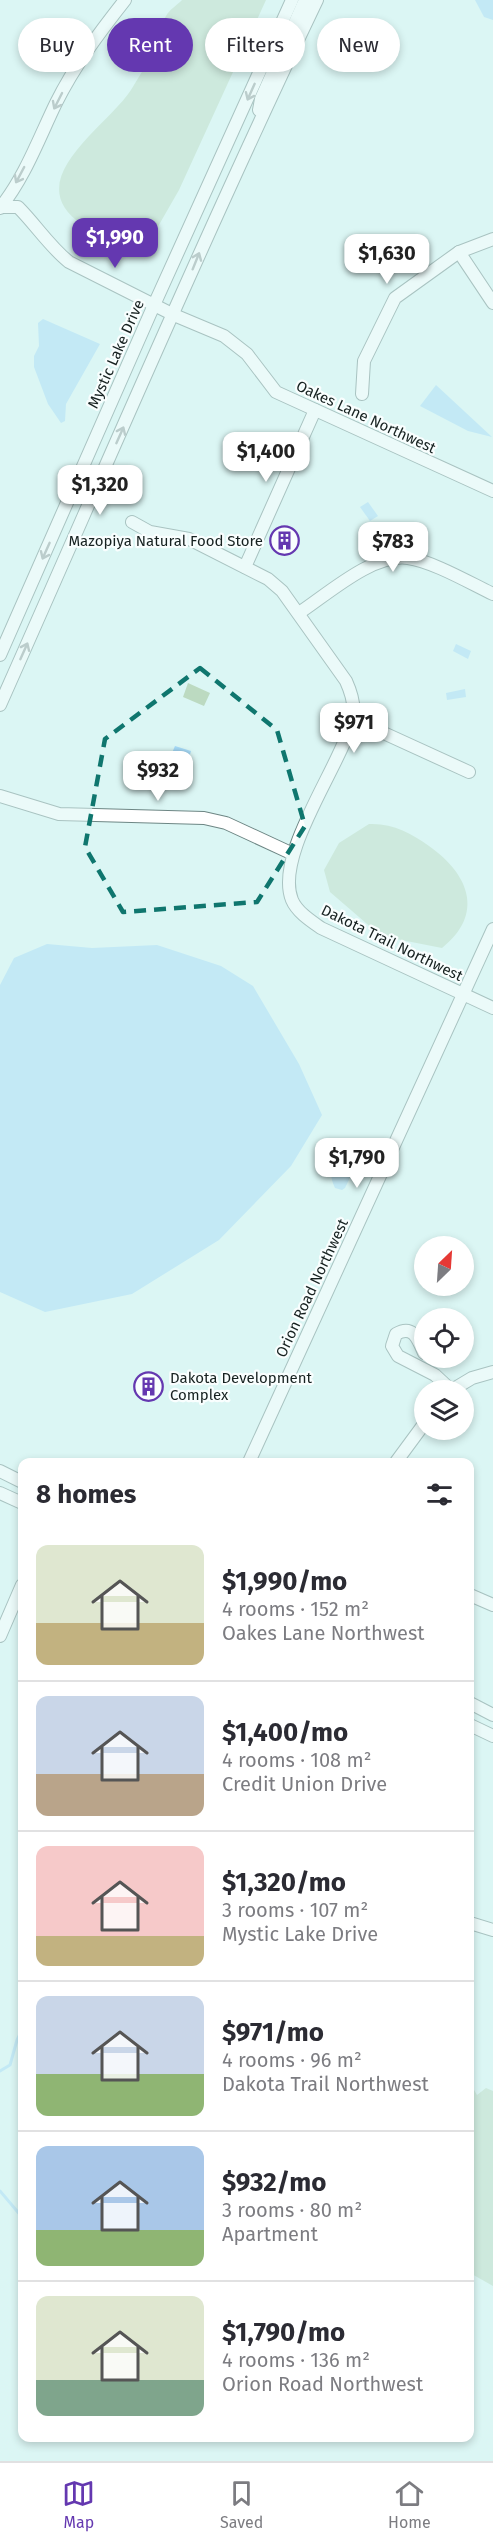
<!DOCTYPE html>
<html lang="en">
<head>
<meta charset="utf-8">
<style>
	:root { --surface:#fff; --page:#f2f2f3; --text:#2b2b33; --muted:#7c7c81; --line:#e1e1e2; --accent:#6438b0 }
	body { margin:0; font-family:"Fira Sans",sans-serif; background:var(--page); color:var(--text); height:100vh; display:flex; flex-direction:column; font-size:22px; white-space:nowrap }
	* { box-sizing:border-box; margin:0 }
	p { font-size:20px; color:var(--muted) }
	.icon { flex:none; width:33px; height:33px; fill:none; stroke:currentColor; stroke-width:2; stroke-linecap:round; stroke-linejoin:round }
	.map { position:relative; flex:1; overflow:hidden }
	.drawer { position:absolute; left:18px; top:1458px; width:456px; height:984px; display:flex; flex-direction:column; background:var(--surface); border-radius:12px; box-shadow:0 3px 9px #0003 }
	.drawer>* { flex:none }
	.hud { position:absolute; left:18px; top:18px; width:458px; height:54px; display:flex; gap:12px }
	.needle { width:39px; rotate:25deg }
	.fabs { position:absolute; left:414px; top:1236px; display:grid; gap:12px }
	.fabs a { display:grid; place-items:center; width:60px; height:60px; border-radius:50%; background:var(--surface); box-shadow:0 3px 9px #0003; font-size:30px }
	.price { position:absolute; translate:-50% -51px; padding:0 14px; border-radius:12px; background:#fff; color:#222; font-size:20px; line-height:39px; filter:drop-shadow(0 2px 3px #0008) }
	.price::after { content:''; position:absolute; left:50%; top:36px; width:18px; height:14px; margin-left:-9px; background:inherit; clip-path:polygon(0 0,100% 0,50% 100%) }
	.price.current { background:var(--accent); color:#fff }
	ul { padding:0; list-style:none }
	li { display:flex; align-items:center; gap:18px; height:150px; padding:0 18px }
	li+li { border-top:2px solid var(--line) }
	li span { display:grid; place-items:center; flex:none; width:168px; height:120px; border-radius:12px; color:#555 }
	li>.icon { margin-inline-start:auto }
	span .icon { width:72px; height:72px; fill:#fffc; stroke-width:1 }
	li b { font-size:26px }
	h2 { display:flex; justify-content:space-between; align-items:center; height:72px; padding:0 18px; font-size:26px }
	.chip { padding:0 21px; border-radius:27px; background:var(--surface); box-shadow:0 3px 9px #0003; font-size:21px; line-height:54px }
	.chip.current { background:var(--accent); color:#fff }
	.tab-bar { display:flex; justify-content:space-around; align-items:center; height:84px; border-top:2px solid var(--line); background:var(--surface); font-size:16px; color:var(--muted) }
	.tab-bar a { display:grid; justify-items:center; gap:3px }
	.tab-bar .current { color:var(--accent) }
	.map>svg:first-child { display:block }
</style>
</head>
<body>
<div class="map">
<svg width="493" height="2461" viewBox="0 0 493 2461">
	<rect width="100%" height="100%" fill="#dbf6f4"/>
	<g fill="#bcdac1">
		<path d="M 182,0 L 266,0 L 179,190 L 156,230 C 122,241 115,246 83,225 C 17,181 106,128 131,90 C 137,80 144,69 149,59 C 155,45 158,29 166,16 C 169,10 177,5 182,0 Z"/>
		<path d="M 188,683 L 210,693 L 204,706 L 183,697 Z"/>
		<path d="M 369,824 C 393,823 411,833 429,846 C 469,874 485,914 442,948 L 381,936 L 330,892 L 324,870 L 339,843 Z"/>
		<path d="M 470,2083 L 477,2095 L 486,2088 L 493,2091 L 493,2286 L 470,2273 Z"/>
	</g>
	<g fill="#a6daf7">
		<path d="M 475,0 L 493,0 L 493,20 L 484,17 Z"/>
		<path d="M 43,319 L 100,344 L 66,404 L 65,421 L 61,423 L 48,404 L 34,367 L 34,356 L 39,346 L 38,323 Z"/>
		<path d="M 436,385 L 492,437 L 468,431 L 420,406 Z"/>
		<path d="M 368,502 L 378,516 L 370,521 L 360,507 Z"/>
		<path d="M 456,644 L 471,651 L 468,659 L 453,651 Z"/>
		<path d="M 465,689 L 466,697 L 447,700 L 446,693 Z"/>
		<path d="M 175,746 L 191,751 L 189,758 L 172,753 Z"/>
		<path d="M 47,944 L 92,948 L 157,945 L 221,966 L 253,986 L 299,1064 L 322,1115 L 291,1166 L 219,1240 L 132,1294 L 45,1312 L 0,1292 L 0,985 L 14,958 Z"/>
		<path d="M 343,1156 L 356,1161 L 356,1165 L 345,1188 L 342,1190 L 335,1188 C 329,1175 330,1168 337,1157 Z"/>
	</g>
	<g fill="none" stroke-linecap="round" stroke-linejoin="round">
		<g stroke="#a6daf7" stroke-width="3">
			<path d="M 0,2071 L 10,2065 L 17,2040 L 22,2030"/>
			<path d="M 0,2191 L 22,2217"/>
		</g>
		<defs>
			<g id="minor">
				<path d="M 259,110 L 261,99 L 305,0"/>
				<path d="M 1,207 L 18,207 C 36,225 49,246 69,262 L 174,315 L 224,336 L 247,354 L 276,392 L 493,491"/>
				<path d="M 0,208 C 25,177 39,138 56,103 C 75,65 99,33 125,0"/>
				<path d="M 459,252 L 493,303"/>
				<path d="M 362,394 L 364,361 L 395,298 L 459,252 L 493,239"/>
				<path d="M 132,522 L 150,532 L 189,539 L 268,579 L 282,591 L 346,681 C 351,692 356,708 352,721 C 340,767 274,855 292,900 C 297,912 311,921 321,928 L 493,1008"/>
				<path d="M 245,567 L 315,410"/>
				<path d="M 299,613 C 328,594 373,553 408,558 C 432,561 470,583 493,594"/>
				<path d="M 0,655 L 154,305 L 292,0"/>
				<path d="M 0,705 C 105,469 206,232 317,0"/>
				<path d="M 353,719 L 469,772"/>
				<path d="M 0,796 L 59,814 L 204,818 L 226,823 L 293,854"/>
				<path d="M 424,1353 C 418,1339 413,1324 396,1334 L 392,1346 L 398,1356 L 435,1375 L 451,1390"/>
				<path d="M 452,1390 L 472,1378 L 493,1372"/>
				<path d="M 249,1462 L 493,929"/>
				<path d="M 396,1462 L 424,1424"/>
				<path d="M 0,1471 L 22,1482"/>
				<path d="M 0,1493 L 22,1503"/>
				<path d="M 470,1595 L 493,1605"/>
				<path d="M 0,1636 L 22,1585"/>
				<path d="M 470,1703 L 493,1715"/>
				<path d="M 470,1725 L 493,1736"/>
				<path d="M 470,1923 L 493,1930"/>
			</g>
		</defs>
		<use href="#minor" stroke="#6d8684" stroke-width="14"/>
		<use href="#minor" stroke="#fff" stroke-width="12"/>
	</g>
	<defs><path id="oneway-shaft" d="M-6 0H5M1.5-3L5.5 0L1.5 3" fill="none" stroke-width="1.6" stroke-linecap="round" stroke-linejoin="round" transform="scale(1.5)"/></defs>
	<g stroke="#969b9b">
		<use href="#oneway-shaft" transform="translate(251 92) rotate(114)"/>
		<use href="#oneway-shaft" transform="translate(58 101) rotate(117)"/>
		<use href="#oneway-shaft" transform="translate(20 175) rotate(118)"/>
		<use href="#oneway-shaft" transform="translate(196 261) rotate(-68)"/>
		<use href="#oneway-shaft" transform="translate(120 435) rotate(-66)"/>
		<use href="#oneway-shaft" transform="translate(46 551) rotate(114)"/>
		<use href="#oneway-shaft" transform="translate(24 651) rotate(-66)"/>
	</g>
	<path d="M0 0H493V2461H0ZM 200,668 L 277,730 L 305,826 L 257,902 L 123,912 L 85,847 L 105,739 Z" fill="#dbf6f4" fill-opacity=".55" fill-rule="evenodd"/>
	<path fill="none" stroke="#0f766e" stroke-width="4.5" stroke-dasharray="12 8" stroke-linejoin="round" d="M 200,668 L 277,730 L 305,826 L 257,902 L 123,912 L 85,847 L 105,739 Z"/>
	<defs>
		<symbol id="building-ring" viewBox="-11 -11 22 22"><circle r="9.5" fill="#f9fefe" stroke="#6438b0" stroke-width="1.5"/><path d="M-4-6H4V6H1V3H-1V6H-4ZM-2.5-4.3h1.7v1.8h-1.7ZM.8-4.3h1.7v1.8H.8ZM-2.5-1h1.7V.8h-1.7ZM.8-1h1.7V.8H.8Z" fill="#6438b0"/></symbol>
	</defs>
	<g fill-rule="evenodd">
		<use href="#building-ring" x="268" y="524" width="33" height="33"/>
		<use href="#building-ring" x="132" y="1370" width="33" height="33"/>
	</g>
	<g text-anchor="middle" stroke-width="4.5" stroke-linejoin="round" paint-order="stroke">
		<g font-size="15" fill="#162120" stroke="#f9fefe">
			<text transform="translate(116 354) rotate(-66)" y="5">Mystic Lake Drive</text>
			<text transform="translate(366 417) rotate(25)" y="5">Oakes Lane Northwest</text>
			<text transform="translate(392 943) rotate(26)" y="5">Dakota Trail Northwest</text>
			<text transform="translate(312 1288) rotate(-65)" y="5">Orion Road Northwest</text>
		</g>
		<g font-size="15" fill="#162120" stroke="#f9fefe" text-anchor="end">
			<text x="263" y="546">Mazopiya Natural Food Store</text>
			<text x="170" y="1383" text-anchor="start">Dakota Development<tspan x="170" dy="17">Complex</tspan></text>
		</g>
	</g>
</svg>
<div class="fabs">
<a><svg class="needle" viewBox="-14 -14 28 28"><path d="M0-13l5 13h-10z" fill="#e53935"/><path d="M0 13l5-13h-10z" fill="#7c7c81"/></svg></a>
<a><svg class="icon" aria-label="locate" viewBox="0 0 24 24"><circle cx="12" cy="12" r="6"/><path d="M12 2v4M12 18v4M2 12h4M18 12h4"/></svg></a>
<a><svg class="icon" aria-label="layers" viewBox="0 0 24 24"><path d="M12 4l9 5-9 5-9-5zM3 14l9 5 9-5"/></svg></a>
</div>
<b class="price current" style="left:115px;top:269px">$1,990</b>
<b class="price" style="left:387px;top:285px">$1,630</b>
<b class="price" style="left:266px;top:483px">$1,400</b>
<b class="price" style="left:100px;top:516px">$1,320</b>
<b class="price" style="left:393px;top:573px">$783</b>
<b class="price" style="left:354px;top:754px">$971</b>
<b class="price" style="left:158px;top:802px">$932</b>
<b class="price" style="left:357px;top:1189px">$1,790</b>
<div class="hud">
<a class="chip">Buy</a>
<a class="chip current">Rent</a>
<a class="chip">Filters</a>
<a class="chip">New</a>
</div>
<section class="drawer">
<h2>8 homes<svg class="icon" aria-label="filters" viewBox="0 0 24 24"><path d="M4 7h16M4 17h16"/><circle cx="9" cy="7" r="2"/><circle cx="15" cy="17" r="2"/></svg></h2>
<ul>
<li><span style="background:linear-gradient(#dfe7d0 65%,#c2b280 0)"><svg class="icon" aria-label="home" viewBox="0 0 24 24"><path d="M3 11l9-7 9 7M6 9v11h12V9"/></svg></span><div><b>$1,990/mo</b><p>4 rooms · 152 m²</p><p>Oakes Lane Northwest</p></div></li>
<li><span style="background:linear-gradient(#c9d6e8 65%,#b9a48a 0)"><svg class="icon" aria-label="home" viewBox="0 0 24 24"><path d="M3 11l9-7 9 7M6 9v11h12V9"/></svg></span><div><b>$1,400/mo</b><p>4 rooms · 108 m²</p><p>Credit Union Drive</p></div></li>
<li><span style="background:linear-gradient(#f6c9c9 75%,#c2b280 0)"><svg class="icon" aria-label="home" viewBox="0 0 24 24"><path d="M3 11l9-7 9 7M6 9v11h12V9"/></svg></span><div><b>$1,320/mo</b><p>3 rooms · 107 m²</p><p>Mystic Lake Drive</p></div></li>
<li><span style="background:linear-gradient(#c9d6e8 65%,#8fb573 0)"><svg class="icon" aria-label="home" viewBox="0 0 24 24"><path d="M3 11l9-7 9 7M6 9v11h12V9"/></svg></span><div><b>$971/mo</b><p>4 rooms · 96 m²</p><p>Dakota Trail Northwest</p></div></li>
<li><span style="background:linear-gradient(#a9c7e8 70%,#8fb573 0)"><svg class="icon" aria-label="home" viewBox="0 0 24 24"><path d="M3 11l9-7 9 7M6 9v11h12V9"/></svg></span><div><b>$932/mo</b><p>3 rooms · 80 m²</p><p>Apartment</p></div></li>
<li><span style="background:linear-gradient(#dfe7d0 70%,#7fa58c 0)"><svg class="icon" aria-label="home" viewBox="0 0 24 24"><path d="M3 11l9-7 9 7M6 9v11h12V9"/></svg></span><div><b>$1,790/mo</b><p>4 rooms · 136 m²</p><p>Orion Road Northwest</p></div></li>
</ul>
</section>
</div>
<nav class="tab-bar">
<a class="current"><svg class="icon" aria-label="map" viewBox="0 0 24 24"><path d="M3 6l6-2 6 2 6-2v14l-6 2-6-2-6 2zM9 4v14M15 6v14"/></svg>Map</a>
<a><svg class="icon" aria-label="saved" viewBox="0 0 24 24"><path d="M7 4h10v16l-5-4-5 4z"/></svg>Saved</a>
<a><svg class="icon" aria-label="home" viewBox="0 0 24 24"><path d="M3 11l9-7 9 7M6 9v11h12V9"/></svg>Home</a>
</nav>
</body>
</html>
